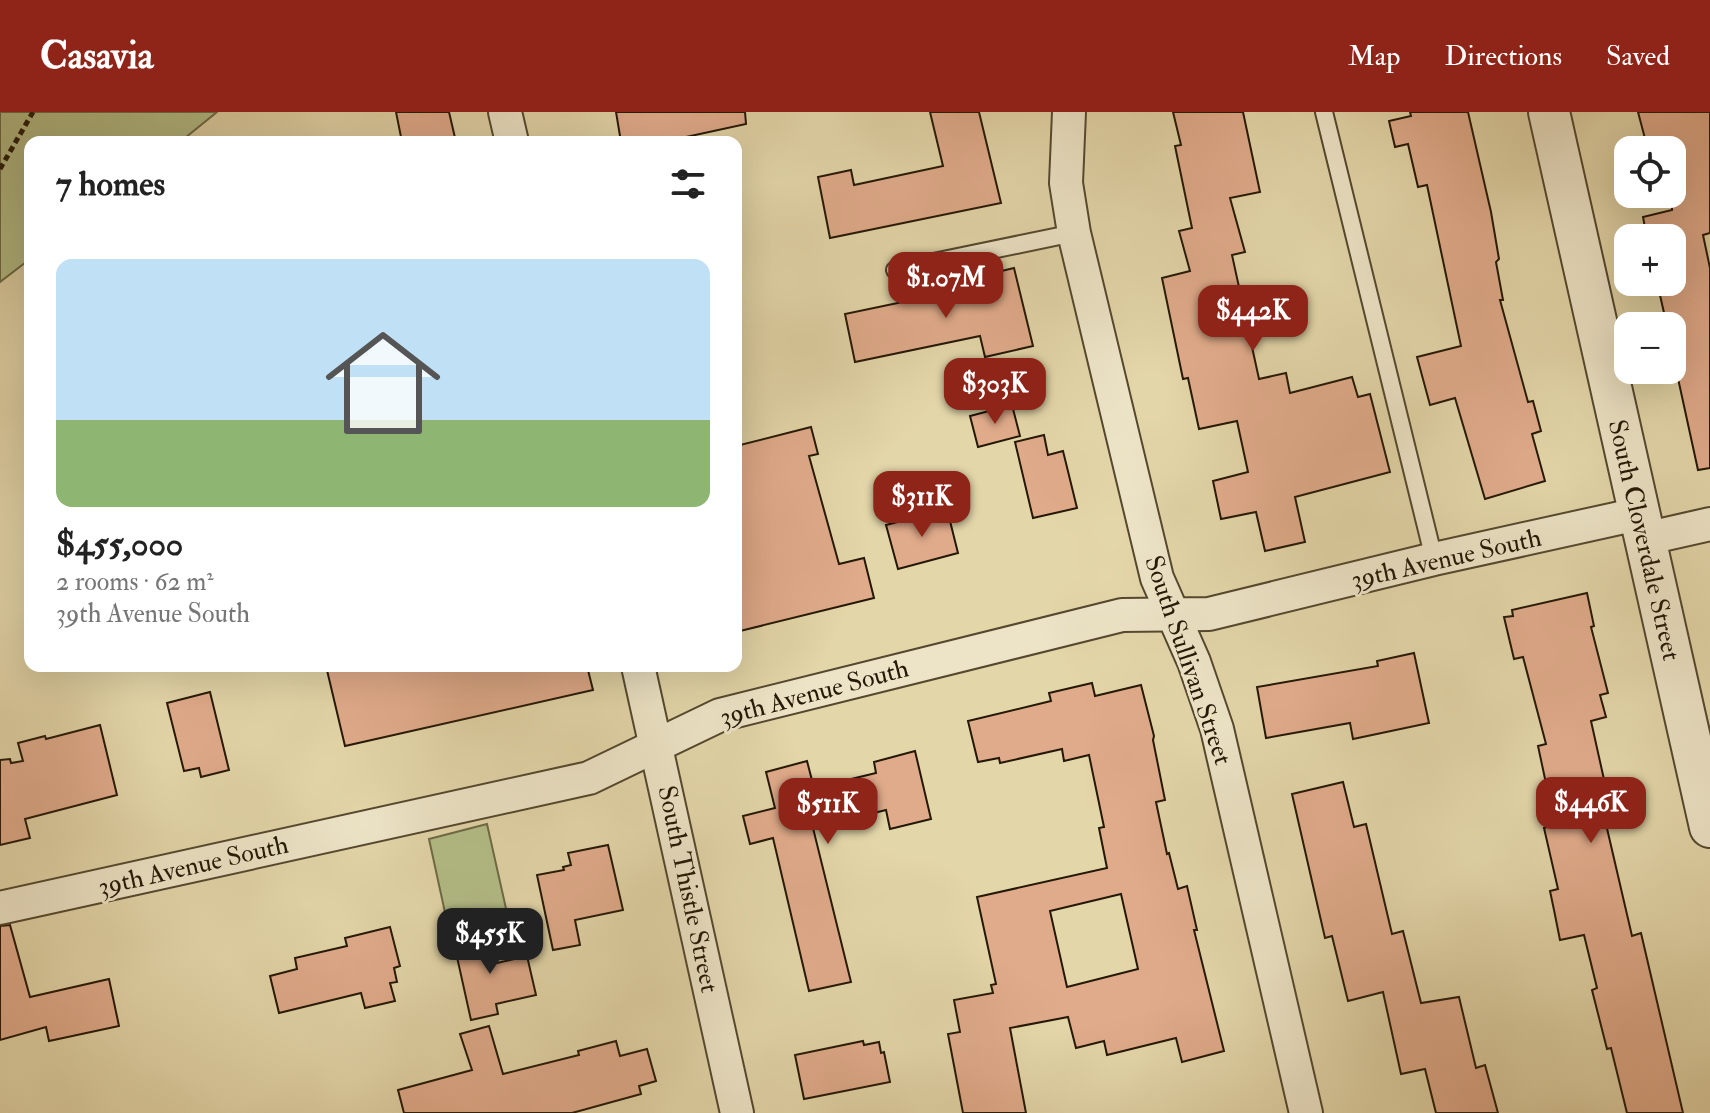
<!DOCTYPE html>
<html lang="en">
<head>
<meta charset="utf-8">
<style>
	:root { --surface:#fff; --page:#f2f2f2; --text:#222; --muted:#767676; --accent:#8f2418 }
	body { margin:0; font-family:"IM FELL Double Pica",serif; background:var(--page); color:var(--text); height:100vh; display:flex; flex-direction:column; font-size:30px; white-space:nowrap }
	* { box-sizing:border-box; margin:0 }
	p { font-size:26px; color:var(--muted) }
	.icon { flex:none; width:44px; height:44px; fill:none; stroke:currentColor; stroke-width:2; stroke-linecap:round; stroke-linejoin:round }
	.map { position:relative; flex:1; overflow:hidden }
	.sheet { position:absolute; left:24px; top:24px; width:718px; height:536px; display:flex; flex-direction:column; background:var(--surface); border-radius:16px; box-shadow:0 8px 32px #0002 }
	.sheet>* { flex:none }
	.controls { position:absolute; left:1614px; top:24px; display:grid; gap:16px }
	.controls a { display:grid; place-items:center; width:72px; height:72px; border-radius:16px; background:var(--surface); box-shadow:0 8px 32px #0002; font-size:40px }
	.price { position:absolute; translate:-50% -68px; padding:0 18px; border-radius:16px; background:var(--accent); color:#fff; font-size:26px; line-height:52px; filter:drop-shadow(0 2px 4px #0008) }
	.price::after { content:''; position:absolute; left:50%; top:48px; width:24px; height:18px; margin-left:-12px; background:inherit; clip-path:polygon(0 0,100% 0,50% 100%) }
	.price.on { background:#222; color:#fff }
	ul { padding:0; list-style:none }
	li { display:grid; align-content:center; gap:16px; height:424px; padding:0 32px }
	li span { display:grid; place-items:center; height:248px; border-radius:16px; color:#555 }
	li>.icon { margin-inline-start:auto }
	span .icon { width:144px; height:144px; fill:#fffc; stroke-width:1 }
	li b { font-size:34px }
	h2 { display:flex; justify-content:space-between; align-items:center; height:96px; padding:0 32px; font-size:34px }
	header { display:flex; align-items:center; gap:48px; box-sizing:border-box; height:112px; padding:0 40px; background:var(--accent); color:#fff }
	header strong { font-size:38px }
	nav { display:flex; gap:44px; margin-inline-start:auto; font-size:28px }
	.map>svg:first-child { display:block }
</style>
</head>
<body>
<header>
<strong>Casavia</strong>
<nav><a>Map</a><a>Directions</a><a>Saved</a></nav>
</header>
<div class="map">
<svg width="1710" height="1001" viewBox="0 0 1710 1001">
	<rect width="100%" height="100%" fill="#e3d6a9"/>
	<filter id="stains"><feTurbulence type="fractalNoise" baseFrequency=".0025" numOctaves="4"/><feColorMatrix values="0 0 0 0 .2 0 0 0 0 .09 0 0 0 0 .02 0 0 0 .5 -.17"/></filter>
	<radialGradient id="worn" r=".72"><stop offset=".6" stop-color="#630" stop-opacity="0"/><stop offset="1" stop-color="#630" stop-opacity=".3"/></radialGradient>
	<g fill="#b4be88" stroke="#6c6b47" stroke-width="2">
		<path d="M 0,0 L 217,0 L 180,30 L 30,30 L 30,147 L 0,170 Z"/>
		<path d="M 487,712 L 507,801 L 485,821 L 451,828 L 429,727 Z"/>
	</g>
	<g fill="#e0ab8b" stroke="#241806" stroke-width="2" fill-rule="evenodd">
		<path d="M 396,0 L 449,0 L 456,30 L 402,30 Z"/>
		<path d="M 616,0 L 745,0 L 746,12 L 663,30 L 621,30 Z"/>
		<path d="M 930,0 L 979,0 L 1001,91 L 830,126 L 818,65 L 851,58 L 854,73 L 943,54 Z"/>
		<path d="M 1173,0 L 1243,0 L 1260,80 L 1230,86 L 1245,140 L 1232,143 L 1259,267 L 1286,261 L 1290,281 L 1352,265 L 1358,285 L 1370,282 L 1390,360 L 1295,385 L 1305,430 L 1265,439 L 1256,400 L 1221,407 L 1213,369 L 1248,360 L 1237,309 L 1199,317 L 1188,266 L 1183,267 L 1162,166 L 1190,159 L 1179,119 L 1192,116 L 1175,34 L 1181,33 Z"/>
		<path d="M 1410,0 L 1468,0 L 1491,100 L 1499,147 L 1496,150 L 1503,188 L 1500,188 L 1528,290 L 1533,289 L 1541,319 L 1532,322 L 1545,369 L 1485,387 L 1455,286 L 1430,293 L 1417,245 L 1461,234 L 1427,73 L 1418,75 L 1408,32 L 1395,35 L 1389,9 L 1411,4 Z"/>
		<path d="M 1638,0 L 1710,0 L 1710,121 L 1703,123 L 1710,156 L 1710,356 L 1698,358 L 1672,239 L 1672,214 L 1667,214 L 1657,170 L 1672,170 L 1672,126 L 1647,126 L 1643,105 L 1672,98 L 1672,38 L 1648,38 Z"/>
		<path d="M 1014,156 L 1033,234 L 985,245 L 980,224 L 855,250 L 845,202 L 960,178 L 959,171 L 968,169 L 968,167 Z"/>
		<path d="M 1012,293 L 1020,324 L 978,335 L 970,304 Z"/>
		<path d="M 811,315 L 818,342 L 809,344 L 839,452 L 864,446 L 874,486 L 736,520 L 736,334 Z"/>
		<path d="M 1044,323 L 1048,343 L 1063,339 L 1077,396 L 1033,406 L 1015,330 Z"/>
		<path d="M 947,397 L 958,441 L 898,457 L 886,413 Z"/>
		<path d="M 1587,481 L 1594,514 L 1591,515 L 1608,581 L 1600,583 L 1606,605 L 1591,609 L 1607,681 L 1599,682 L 1632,824 L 1641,821 L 1683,1001 L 1627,1001 L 1611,936 L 1607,937 L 1592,878 L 1597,876 L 1584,823 L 1560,828 L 1554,798 L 1550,779 L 1558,777 L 1544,716 L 1550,714 L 1548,705 L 1553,704 L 1538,634 L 1546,632 L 1523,545 L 1514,547 L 1504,505 L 1513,504 L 1512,498 Z"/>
		<path d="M 1414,541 L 1429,611 L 1353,627 L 1350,611 L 1266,626 L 1257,575 L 1378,554 L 1377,549 Z"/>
		<path d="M 326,554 L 587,554 L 593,578 L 345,634 Z"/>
		<path d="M 1092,571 L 1095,584 L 1141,573 L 1154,624 L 1153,628 L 1165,688 L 1156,690 L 1167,742 L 1169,741 L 1178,777 L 1187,774 L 1197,818 L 1194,818 L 1224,939 L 1182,950 L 1176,926 L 1107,943 L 1104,929 L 1076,936 L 1068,905 L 1010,916 L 1026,1001 L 963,1001 L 948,922 L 960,920 L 954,888 L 993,881 L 991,873 L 996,872 L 977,785 L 1107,756 L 1099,716 L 1104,715 L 1089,643 L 1064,649 L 1062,637 L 1000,651 L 999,646 L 978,650 L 968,609 L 1051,589 L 1049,581 ZM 1121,782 L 1138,857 L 1067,875 L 1050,799 Z"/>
		<path d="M 210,580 L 229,658 L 201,665 L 199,656 L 184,659 L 167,591 Z"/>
		<path d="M 100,613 L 117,683 L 25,707 L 30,726 L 0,733 L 0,648 L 10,647 L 11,651 L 23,649 L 18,631 L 45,624 L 46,627 Z"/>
		<path d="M 915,639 L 931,707 L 890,717 L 886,698 L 813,716 L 851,870 L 809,879 L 773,726 L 750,732 L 743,704 L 775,696 L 766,660 L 807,649 L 814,676 L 876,661 L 874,650 Z"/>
		<path d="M 1343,670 L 1354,715 L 1366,712 L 1392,822 L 1403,819 L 1421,891 L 1459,885 L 1476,956 L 1485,953 L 1498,1001 L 1436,1001 L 1425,957 L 1401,962 L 1383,880 L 1348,889 L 1332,824 L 1325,826 L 1292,682 Z"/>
		<path d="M 608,733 L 623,798 L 575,808 L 580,833 L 553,838 L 537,763 L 564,758 L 563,755 L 571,753 L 568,741 Z"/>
		<path d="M 10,813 L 30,885 L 109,867 L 119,914 L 49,929 L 46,915 L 0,928 L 0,814 Z"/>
		<path d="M 390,815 L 400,854 L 394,856 L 397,870 L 390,871 L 395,889 L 365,896 L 361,881 L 279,901 L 270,864 L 297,857 L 295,846 L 347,834 L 345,826 Z"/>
		<path d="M 485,819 L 488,836 L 494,835 L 497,851 L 527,844 L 536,883 L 496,892 L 498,902 L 471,908 L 453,827 Z"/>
		<path d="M 489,914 L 503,962 L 579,943 L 578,939 L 616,929 L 620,944 L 647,937 L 656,969 L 639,974 L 641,982 L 572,1001 L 404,1001 L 398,978 L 472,958 L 460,922 Z"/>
		<path d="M 863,929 L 864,933 L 879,930 L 881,941 L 884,940 L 890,970 L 804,987 L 795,943 Z"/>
	</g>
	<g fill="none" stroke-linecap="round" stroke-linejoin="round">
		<defs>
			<g id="service">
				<path d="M 1324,0 L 1434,447"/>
				<path d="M 895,158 L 1074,121"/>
			</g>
			<g id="minor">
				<path d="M 505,0 L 512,30"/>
				<path d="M 1069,0 L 1066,71 L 1074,121 L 1157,466 L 1194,550 L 1217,617 L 1306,1001"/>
				<path d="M 1644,427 L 1710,412"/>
				<path d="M 638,554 L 737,1001"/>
				<path d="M 0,796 L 589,666 L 720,603 L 1122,503 L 1209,502 L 1434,447 L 1638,402"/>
			</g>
			<path id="tertiary" d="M 1549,0 L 1710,715"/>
		</defs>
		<use href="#service" stroke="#54482f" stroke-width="20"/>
		<use href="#minor" stroke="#54482f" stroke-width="36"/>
		<use href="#tertiary" stroke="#54482f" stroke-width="44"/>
		<path stroke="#241806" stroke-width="5" stroke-dasharray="6 4" stroke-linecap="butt" d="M 0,57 L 33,0"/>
		<use href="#service" stroke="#ede4c7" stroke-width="16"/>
		<use href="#minor" stroke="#ede4c7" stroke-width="32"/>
		<use href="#tertiary" stroke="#ede4c7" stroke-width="40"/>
	</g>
	<g text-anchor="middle" stroke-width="6" stroke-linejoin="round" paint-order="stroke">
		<g font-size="26" fill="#241806" stroke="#ede4c7">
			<text transform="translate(1645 428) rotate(77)" y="9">South Cloverdale Street</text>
			<text transform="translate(1446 446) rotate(-13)" y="9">39th Avenue South</text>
			<text transform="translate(1189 548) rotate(71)" y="9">South Sullivan Street</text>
			<text transform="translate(814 580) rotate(-15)" y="9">39th Avenue South</text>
			<text transform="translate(193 753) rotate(-13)" y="9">39th Avenue South</text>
			<text transform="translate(689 777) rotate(78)" y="9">South Thistle Street</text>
		</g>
	</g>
	<rect width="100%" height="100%" filter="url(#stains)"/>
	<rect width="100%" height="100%" fill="url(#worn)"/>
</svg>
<div class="controls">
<a><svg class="icon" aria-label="locate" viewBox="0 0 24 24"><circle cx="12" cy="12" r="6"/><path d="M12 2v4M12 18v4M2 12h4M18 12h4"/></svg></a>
<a>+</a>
<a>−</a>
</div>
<b class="price" style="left:946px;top:208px">$1.07M</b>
<b class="price" style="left:1253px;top:241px">$442K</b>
<b class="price" style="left:995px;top:314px">$303K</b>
<b class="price" style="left:922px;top:427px">$311K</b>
<b class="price" style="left:1591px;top:733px">$446K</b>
<b class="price" style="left:828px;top:734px">$511K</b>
<b class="price on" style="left:490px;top:864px">$455K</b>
<section class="sheet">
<h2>7 homes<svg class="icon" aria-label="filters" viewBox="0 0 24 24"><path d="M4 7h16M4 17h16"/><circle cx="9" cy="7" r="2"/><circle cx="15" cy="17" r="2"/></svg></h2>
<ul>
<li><span style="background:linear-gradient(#bfe0f5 65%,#8fb573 0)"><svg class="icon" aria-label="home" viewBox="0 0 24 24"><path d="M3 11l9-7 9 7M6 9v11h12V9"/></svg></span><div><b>$455,000</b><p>2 rooms · 62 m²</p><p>39th Avenue South</p></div></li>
</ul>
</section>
</div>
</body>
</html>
